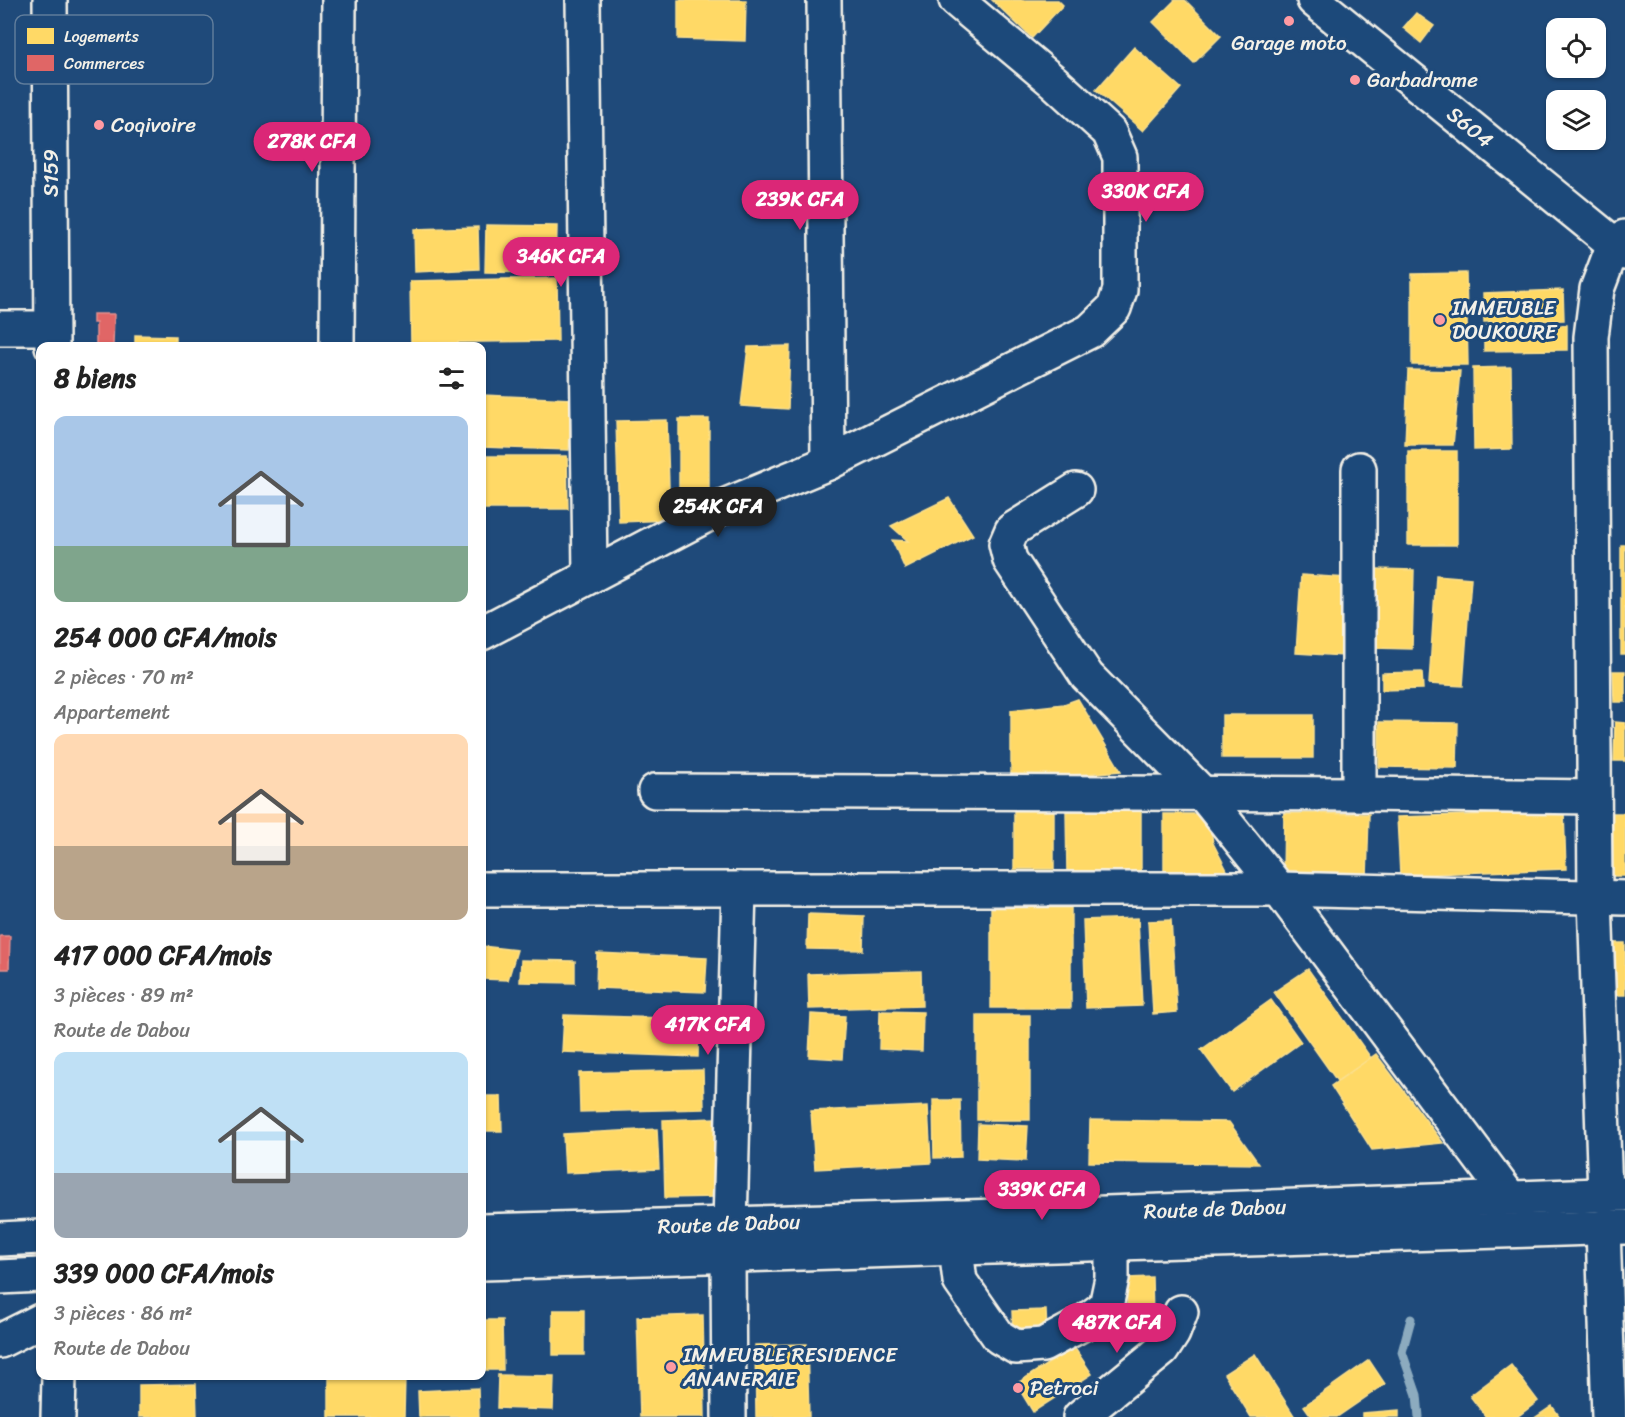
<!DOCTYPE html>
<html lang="fr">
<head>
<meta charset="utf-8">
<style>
	:root { --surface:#fff; --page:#f2f2f2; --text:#222; --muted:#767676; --accent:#db2777 }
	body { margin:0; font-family:Sriracha,sans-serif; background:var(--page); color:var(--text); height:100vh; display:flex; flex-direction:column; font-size:22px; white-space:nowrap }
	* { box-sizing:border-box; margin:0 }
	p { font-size:20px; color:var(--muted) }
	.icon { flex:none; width:33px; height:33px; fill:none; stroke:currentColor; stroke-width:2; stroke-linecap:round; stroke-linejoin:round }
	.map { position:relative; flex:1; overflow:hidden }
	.drawer { position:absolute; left:36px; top:342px; width:450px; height:1038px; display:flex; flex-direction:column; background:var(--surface); border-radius:12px; box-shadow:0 2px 4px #0004 }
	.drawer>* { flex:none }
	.buttons { position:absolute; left:1546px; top:18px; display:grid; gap:12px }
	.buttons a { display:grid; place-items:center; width:60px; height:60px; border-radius:12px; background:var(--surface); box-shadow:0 2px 4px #0004; font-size:30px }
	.price { position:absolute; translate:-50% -51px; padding:0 14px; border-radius:21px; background:var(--accent); color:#fff; font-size:20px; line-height:39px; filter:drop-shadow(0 2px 3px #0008) }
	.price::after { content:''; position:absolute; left:50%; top:36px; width:18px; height:14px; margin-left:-9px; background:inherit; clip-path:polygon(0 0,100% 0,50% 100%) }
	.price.selected { background:#222; color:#fff }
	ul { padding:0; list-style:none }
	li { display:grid; align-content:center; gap:12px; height:318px; padding:0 18px }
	li span { display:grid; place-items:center; height:186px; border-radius:12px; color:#555 }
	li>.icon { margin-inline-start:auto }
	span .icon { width:108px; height:108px; fill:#fffc; stroke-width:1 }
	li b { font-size:26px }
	h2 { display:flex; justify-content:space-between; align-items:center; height:72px; padding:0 18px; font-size:26px }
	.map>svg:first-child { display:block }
</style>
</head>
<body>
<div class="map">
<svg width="1625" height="1417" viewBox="0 0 1625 1417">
	<rect width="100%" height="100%" fill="#1f4a7a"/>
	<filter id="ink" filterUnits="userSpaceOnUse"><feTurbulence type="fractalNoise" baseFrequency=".0167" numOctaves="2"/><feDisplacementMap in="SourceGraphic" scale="12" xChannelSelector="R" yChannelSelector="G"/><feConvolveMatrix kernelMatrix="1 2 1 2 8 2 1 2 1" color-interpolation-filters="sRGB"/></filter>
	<g filter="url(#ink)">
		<g fill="#ffd966" stroke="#fce08d" stroke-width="1.5">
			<path d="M 678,0 L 746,0 L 745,41 L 678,39 Z"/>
			<path d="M 992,0 L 1058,0 L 1063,5 L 1032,38 Z"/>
			<path d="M 1175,0 L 1185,0 L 1221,36 L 1194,63 L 1153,22 Z"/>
			<path d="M 1416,13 L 1434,26 L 1421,43 L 1403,28 Z"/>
			<path d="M 1134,47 L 1181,88 L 1143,131 L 1096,90 Z"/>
			<path d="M 486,225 L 557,226 L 556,273 L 485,272 Z"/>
			<path d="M 478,227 L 479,269 L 415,272 L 414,229 Z"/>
			<path d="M 1466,273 L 1468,365 L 1412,365 L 1412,274 Z"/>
			<path d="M 557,278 L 558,341 L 411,343 L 410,281 Z"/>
			<path d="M 1563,290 L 1564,320 L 1484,322 L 1483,293 Z"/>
			<path d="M 1567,325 L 1567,350 L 1484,351 L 1484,326 Z"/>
			<path d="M 135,335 L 175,336 L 175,346 L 135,346 Z"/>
			<path d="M 790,346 L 788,409 L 741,406 L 748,347 Z"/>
			<path d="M 1511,367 L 1512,449 L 1474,450 L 1473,368 Z"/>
			<path d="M 1408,370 L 1460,371 L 1453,445 L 1405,445 Z"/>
			<path d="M 482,395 L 572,399 L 569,450 L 482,447 Z"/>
			<rect x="679" y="419" width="30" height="79"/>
			<path d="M 667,420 L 670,520 L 619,522 L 616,421 Z"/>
			<rect x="1408" y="451" width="49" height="94"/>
			<path d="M 482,456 L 567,456 L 568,509 L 482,509 Z"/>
			<path d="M 949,498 L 973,535 L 905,569 L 892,540 L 908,541 L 891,526 Z"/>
			<rect x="1621" y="545" width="4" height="109"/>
			<path d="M 1376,569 L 1414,570 L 1412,649 L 1374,648 Z"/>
			<path d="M 1301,575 L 1348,578 L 1344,656 L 1296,653 Z"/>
			<path d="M 1436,575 L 1471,578 L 1463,686 L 1429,684 Z"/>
			<path d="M 1613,671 L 1625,671 L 1625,702 L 1614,702 Z"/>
			<path d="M 1422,672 L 1423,689 L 1382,690 L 1382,673 Z"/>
			<path d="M 1078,699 L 1121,771 L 1011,780 L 1011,710 L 1064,704 Z"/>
			<rect x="1222" y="715" width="91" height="43"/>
			<path d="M 1379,722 L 1458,723 L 1457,768 L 1379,767 Z"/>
			<path d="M 1615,722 L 1625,723 L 1625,761 L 1614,761 Z"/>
			<rect x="1014" y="807" width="40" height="62"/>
			<path d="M 1066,811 L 1141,811 L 1141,874 L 1067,874 Z"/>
			<path d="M 1564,812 L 1566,869 L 1400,875 L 1397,817 Z"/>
			<path d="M 1284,813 L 1369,814 L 1367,878 L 1283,877 Z"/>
			<rect x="1609" y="813" width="16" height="63"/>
			<path d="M 1164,814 L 1208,814 L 1213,843 L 1231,878 L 1164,878 Z"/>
			<rect x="991" y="908" width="80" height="100"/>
			<path d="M 808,914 L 864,916 L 863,950 L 807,949 Z"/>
			<path d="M 1138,918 L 1142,1006 L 1086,1008 L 1083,920 Z"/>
			<path d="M 1171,920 L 1177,1012 L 1153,1014 L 1148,921 Z"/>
			<rect x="1611" y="943" width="14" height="52"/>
			<path d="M 482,946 L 517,950 L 508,980 L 482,979 Z"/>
			<path d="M 597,953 L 707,958 L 705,992 L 596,988 Z"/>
			<path d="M 521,960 L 575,961 L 575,983 L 520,982 Z"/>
			<path d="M 1308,969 L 1371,1058 L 1337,1081 L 1274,992 Z"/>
			<path d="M 921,971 L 922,1006 L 809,1009 L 808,974 Z"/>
			<path d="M 1271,1000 L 1301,1042 L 1232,1092 L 1201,1050 Z"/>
			<path d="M 880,1011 L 923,1012 L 922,1051 L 879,1049 Z"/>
			<path d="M 811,1014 L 845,1016 L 842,1059 L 809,1057 Z"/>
			<path d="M 564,1015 L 699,1019 L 698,1057 L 562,1052 Z"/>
			<rect x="977" y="1015" width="53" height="105"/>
			<path d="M 1376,1054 L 1443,1143 L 1372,1150 L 1331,1086 Z"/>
			<path d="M 703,1070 L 704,1109 L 580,1112 L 579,1073 Z"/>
			<path d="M 482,1096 L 501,1096 L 502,1131 L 482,1131 Z"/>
			<path d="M 933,1100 L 960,1100 L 961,1157 L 934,1158 Z"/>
			<path d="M 928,1106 L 931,1163 L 815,1169 L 811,1111 Z"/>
			<path d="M 715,1118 L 717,1197 L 665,1198 L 663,1120 Z"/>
			<path d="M 1090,1120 L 1229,1122 L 1259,1164 L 1089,1162 Z"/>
			<path d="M 978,1124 L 1028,1126 L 1026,1161 L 977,1159 Z"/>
			<path d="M 657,1129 L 659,1169 L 565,1173 L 563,1134 Z"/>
			<path d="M 1152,1277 L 1153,1319 L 1127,1319 L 1127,1278 Z"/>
			<rect x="553" y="1310" width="31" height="45"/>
			<path d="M 1046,1310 L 1047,1333 L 1013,1334 L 1012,1311 Z"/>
			<path d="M 703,1315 L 705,1417 L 640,1417 L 637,1317 Z"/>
			<path d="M 482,1320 L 502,1320 L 503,1370 L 482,1370 Z"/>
			<path d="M 807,1344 L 809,1417 L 756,1417 L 755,1345 Z"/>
			<path d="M 1074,1347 L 1092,1374 L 1033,1412 L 1016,1384 Z"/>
			<path d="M 1255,1354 L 1295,1417 L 1251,1417 L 1224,1374 Z"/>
			<path d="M 1369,1360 L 1385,1384 L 1337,1417 L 1312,1417 L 1304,1406 Z"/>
			<path d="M 1511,1365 L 1538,1401 L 1517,1417 L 1486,1417 L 1470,1396 Z"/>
			<path d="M 498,1375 L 554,1376 L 553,1410 L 497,1408 Z"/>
			<path d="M 329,1376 L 405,1376 L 404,1417 L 329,1417 Z"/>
			<path d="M 196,1384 L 197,1417 L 139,1417 L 139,1385 Z"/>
			<path d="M 478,1388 L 479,1417 L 419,1417 L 418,1391 Z"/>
			<path d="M 1552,1406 L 1560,1417 L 1536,1417 Z"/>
			<path d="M 1399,1410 L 1399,1417 L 1362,1417 L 1362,1413 Z"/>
		</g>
		<g fill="#e06666" stroke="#e6908d" stroke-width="1.5">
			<path d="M 93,314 L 114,314 L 113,346 L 96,346 L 96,323 L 93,323 Z"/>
			<path d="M 0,936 L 10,936 L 9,969 L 0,969 Z"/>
		</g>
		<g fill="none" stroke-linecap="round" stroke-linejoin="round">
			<path stroke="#8cabbf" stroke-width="9" d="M 1411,1319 L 1402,1352 L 1417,1395 L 1419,1417"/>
			<defs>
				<g id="minor">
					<path d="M 50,0 L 52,346"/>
					<path d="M 583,0 L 590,576"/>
					<path d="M 824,0 L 828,463"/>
					<path d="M 1314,0 L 1625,253"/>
					<path d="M 0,328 L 51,328"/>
					<path d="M 337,346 L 339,0"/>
					<path d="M 1076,490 L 1012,530 L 1006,544 L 1010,560 L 1087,676 L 1203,794 L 1279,889 L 1510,1198"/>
					<path d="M 482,633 L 724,506 L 828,463 L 1090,331 L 1114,308 L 1120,290 L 1120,157 L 1109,132 L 1054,82 L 956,0"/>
					<path d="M 655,791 L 1359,794 L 1594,797"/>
					<path d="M 1359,794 L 1359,469"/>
					<path d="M 482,889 L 1279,889 L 1625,898"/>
					<path d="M 1605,1195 L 1595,898 L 1591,337 L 1597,289 L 1614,244 L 1625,237"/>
					<path d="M 730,1224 L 739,889"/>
					<path d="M 1603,1227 L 1609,1417"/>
					<path d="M 482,1231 L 1106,1213 L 1625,1194"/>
					<path d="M 0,1239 L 40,1237"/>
					<path d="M 956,1249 L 960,1281 L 999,1337 L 1016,1347 L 1043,1345 L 1082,1324 L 1106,1306 L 1112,1278 L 1112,1244"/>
					<path d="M 728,1255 L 729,1417"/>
					<path d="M 482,1263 L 1625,1227"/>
					<path d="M 0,1277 L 40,1275"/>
					<path d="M 0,1341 L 40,1321"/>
					<path d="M 58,1417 L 59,1376"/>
					<path d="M 1080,1417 L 1162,1350 L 1173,1333 L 1181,1312"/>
				</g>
			</defs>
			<use href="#minor" stroke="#f4f1e8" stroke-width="38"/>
			<use href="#minor" stroke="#1f4a7a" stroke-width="33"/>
		</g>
	</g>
	<g fill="#ff9aa2" stroke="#1f4a7a" stroke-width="2">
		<circle cx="1289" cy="21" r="6"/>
		<circle cx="1355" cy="80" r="6"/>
		<circle cx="99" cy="125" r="6"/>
		<circle cx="1440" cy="320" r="6"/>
		<circle cx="671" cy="1367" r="6"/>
		<circle cx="1018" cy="1388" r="6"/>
	</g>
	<g text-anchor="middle" stroke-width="6" stroke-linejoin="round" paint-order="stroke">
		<g font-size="21" fill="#f4f1e8" stroke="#1f4a7a" text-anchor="start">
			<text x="1289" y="50" text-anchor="middle">Garage moto</text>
			<text x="1367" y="87">Garbadrome</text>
			<text x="111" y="132">Coqivoire</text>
			<text x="1452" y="315">IMMEUBLE<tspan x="1452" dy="24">DOUKOURE</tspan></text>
			<text x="683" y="1362">IMMEUBLE RESIDENCE<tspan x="683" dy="24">ANANERAIE</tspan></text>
			<text x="1030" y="1395">Petroci</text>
		</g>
		<g font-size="21" fill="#f4f1e8" stroke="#1f4a7a">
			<text transform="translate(1470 127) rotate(39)" y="7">S604</text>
			<text transform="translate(51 173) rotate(-90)" y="7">S159</text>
			<text transform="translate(1215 1209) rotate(-2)" y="7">Route de Dabou</text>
			<text transform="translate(729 1224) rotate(-2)" y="7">Route de Dabou</text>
		</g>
	</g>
	<rect x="15" y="15" width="198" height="69" rx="9" fill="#1f4a7a" stroke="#5f7c9b" stroke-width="1.5"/>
	<rect x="27" y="28" width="27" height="16" fill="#ffd966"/>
	<rect x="27" y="55" width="27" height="16" fill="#e06666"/>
	<g font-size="16" fill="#f4f1e8">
		<text x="64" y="42">Logements</text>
		<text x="64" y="69">Commerces</text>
	</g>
</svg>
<div class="buttons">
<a><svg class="icon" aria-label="locate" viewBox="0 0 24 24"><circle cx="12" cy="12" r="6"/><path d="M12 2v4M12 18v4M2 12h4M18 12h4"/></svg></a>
<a><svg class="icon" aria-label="layers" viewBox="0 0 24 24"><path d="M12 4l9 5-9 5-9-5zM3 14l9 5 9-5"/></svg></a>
</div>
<b class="price" style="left:312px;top:173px">278K CFA</b>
<b class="price" style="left:1146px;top:223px">330K CFA</b>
<b class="price" style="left:800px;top:231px">239K CFA</b>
<b class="price" style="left:561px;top:288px">346K CFA</b>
<b class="price selected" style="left:718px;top:538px">254K CFA</b>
<b class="price" style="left:708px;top:1056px">417K CFA</b>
<b class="price" style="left:1042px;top:1221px">339K CFA</b>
<b class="price" style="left:1117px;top:1354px">487K CFA</b>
<section class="drawer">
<h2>8 biens<svg class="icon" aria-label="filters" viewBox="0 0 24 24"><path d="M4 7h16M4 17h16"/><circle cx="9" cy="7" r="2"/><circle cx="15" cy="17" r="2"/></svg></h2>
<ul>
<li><span style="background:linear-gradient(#a9c7e8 70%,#7fa58c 0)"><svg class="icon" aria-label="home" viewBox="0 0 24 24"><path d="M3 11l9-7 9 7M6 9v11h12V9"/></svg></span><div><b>254 000 CFA/mois</b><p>2 pièces · 70 m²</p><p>Appartement</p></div></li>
<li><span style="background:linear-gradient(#ffd9b3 60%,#b9a48a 0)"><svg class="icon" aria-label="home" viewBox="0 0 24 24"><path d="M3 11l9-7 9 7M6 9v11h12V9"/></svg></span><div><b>417 000 CFA/mois</b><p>3 pièces · 89 m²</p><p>Route de Dabou</p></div></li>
<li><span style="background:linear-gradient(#bfe0f5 65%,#9aa5b1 0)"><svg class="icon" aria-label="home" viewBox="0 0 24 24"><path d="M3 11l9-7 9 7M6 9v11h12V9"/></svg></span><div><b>339 000 CFA/mois</b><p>3 pièces · 86 m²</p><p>Route de Dabou</p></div></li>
</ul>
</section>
</div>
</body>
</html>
